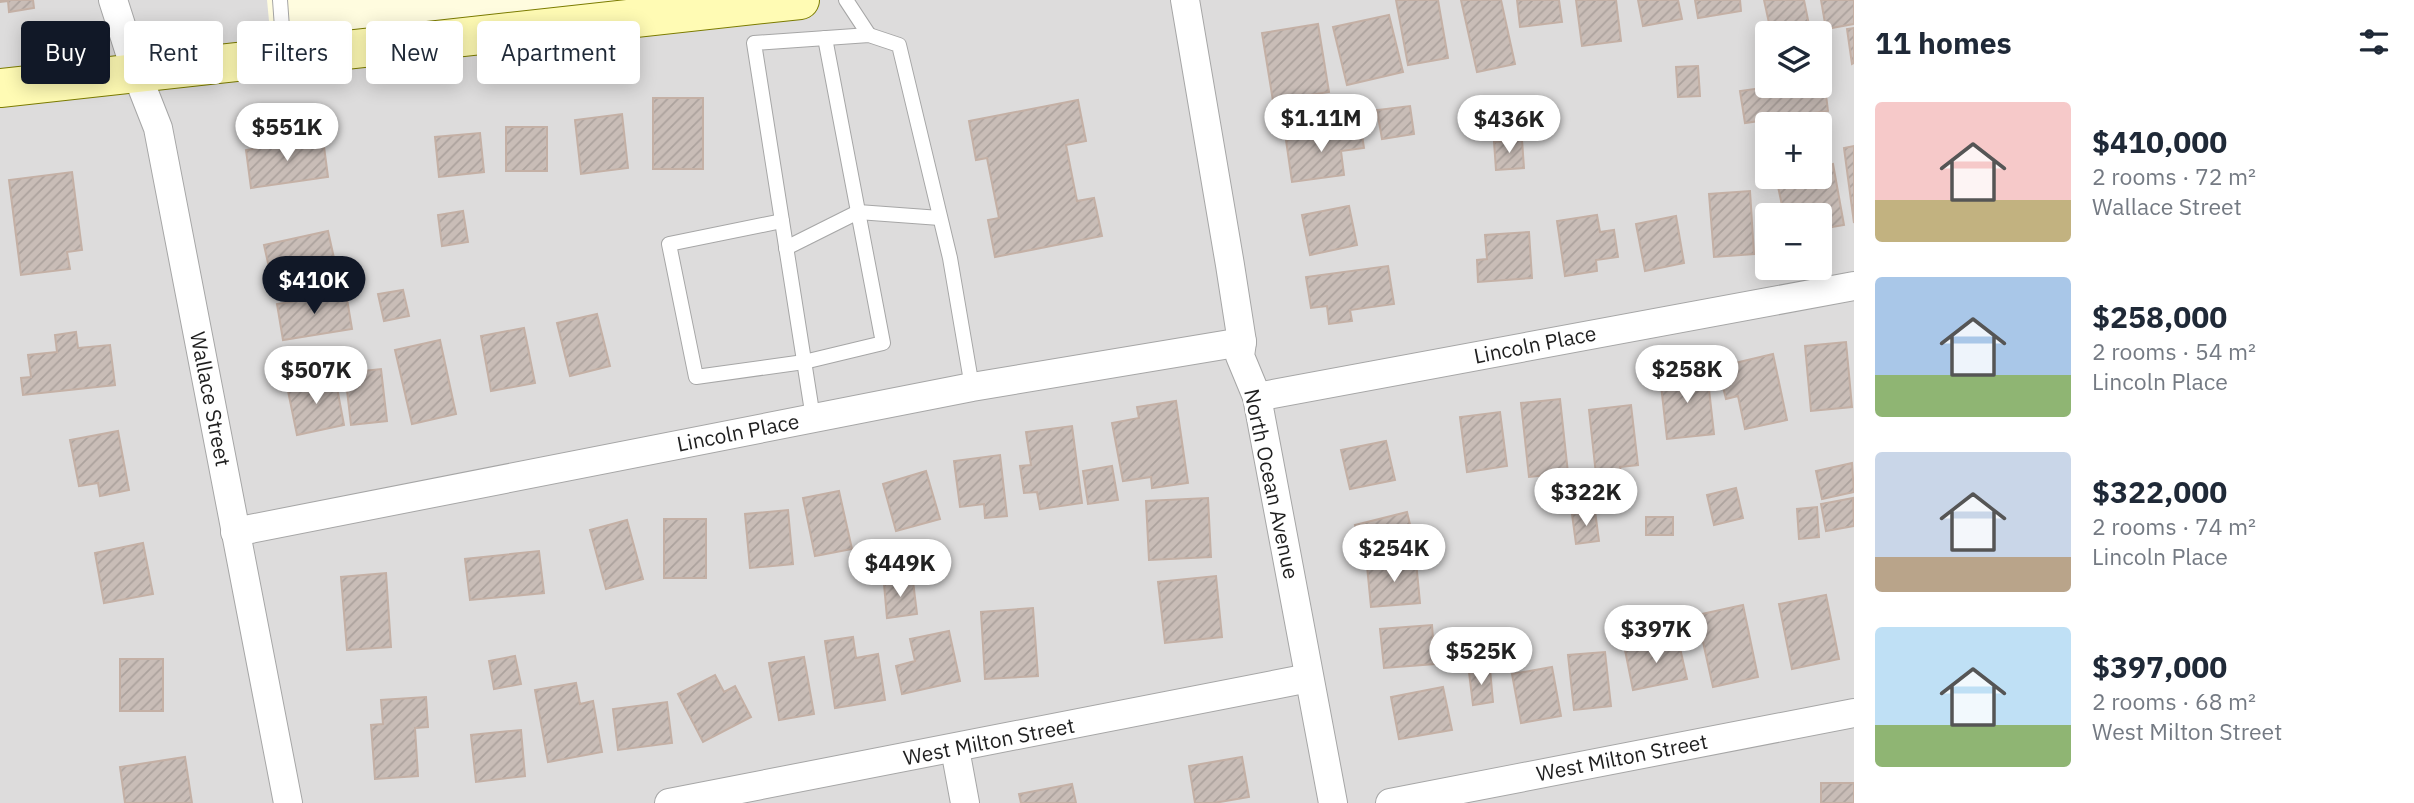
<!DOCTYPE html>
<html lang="en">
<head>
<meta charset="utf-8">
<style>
	:root { --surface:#fff; --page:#f6f6f7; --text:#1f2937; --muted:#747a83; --accent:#111827 }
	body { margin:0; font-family:"IBM Plex Sans",sans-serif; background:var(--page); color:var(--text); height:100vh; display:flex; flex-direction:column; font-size:26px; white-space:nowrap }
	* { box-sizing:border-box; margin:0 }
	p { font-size:23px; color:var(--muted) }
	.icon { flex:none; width:38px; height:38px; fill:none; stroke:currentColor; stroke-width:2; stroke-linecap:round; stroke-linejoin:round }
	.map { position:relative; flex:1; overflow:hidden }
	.side { display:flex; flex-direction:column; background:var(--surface); width:560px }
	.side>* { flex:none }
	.banner { position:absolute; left:21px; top:21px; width:665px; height:63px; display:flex; gap:14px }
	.buttons { position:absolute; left:1755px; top:21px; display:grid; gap:14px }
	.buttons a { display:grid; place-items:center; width:77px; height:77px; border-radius:7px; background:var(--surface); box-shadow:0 4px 18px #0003; font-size:35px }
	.price { position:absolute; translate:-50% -60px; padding:0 16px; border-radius:24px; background:#fff; color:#222; font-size:23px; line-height:46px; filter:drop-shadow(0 2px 4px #0008) }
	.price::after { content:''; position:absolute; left:50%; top:42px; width:21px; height:16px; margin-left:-10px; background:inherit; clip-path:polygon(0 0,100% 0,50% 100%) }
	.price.current { background:var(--accent); color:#fff }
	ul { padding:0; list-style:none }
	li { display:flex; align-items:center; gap:21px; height:175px; padding:0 21px }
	li span { display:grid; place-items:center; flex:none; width:196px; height:140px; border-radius:7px; color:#555 }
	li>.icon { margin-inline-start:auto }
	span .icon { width:84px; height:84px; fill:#fffc; stroke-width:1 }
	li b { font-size:30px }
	h2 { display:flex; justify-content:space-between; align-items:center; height:84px; padding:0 21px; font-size:30px }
	.tag { padding:0 24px; border-radius:7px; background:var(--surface); box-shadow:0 4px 18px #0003; font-size:24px; line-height:63px }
	.tag.current { background:var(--accent); color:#fff }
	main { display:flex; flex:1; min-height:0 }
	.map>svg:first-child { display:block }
</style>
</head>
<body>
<main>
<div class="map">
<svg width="1854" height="803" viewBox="0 0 1854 803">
	<defs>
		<pattern id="building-hatch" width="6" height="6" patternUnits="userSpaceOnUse" patternTransform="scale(1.75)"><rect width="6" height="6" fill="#c9bdb7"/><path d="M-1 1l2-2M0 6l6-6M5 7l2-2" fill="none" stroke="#aca29d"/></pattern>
	</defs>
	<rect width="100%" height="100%" fill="#f1ece5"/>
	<path fill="#dddcdc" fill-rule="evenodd" d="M 0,0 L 1854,0 L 1854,803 L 0,803 ZM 1768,33 L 1820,33 L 1820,86 L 1768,86 ZM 1768,124 L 1820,124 L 1820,177 L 1768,177 ZM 1768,215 L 1820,215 L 1820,268 L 1768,268 Z"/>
	<path fill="#fffcdf" d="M 267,0 L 762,0 L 272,53 Z"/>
	<g fill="url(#building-hatch)" stroke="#c4b0a5" stroke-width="2">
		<path d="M 0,0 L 33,0 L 34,8 L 9,12 L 8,1 L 0,2 Z"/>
		<path d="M 1396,0 L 1438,0 L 1448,58 L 1408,65 Z"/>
		<path d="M 1461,0 L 1501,0 L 1515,64 L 1477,72 Z"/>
		<path d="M 1517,0 L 1559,0 L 1562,22 L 1520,27 Z"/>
		<path d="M 1576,0 L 1616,0 L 1621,41 L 1582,46 Z"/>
		<path d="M 1638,0 L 1678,0 L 1682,19 L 1643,26 Z"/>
		<path d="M 1695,0 L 1740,0 L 1741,11 L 1698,18 Z"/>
		<path d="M 1764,0 L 1804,0 L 1809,25 L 1771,32 Z"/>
		<path d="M 1821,0 L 1854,0 L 1854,24 L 1826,29 Z"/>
		<path d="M 1389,15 L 1403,72 L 1347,85 L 1333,27 Z"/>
		<path d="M 1318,24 L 1329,92 L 1273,101 L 1262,33 Z"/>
		<path d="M 1854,28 L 1854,63 L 1852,64 L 1847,29 Z"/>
		<path d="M 1698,66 L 1700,96 L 1678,97 L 1676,67 Z"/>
		<path d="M 1820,79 L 1824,79 L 1828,111 L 1745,123 L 1740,91 L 1776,86 L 1820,86 Z"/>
		<rect x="653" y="98" width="50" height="71"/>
		<path d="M 1078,100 L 1086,141 L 1066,145 L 1077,201 L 1094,198 L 1102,236 L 995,257 L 988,220 L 999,218 L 987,158 L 976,160 L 969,121 Z"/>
		<path d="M 1410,106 L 1414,134 L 1382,139 L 1377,110 Z"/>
		<path d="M 622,114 L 628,168 L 581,174 L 575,120 Z"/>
		<rect x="506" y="127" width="41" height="44"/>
		<path d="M 1361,129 L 1364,148 L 1341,151 L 1344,175 L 1292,182 L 1286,140 Z"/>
		<path d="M 480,133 L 484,172 L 439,177 L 435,137 Z"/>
		<path d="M 323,139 L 328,177 L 251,188 L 246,150 Z"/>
		<path d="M 1522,140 L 1524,168 L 1496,170 L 1494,142 Z"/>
		<path d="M 1854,146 L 1854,223 L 1844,148 Z"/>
		<path d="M 1833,164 L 1844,225 L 1820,229 L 1820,215 L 1784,215 L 1776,177 L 1820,177 L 1820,167 Z"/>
		<path d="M 72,172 L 82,250 L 67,252 L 70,269 L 21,275 L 9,180 Z"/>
		<path d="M 1750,191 L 1754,254 L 1714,257 L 1709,194 Z"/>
		<path d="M 1349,206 L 1357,245 L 1310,255 L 1302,215 Z"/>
		<path d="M 463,211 L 468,242 L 442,246 L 438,215 Z"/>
		<path d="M 1597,215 L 1600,232 L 1614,230 L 1618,257 L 1596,260 L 1597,271 L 1565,276 L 1557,221 Z"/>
		<path d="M 1676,216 L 1684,263 L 1645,271 L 1636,224 Z"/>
		<path d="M 328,231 L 338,276 L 274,290 L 264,245 Z"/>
		<path d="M 1529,232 L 1532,278 L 1478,282 L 1477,260 L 1487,259 L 1485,235 Z"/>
		<path d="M 1388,266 L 1394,304 L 1350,310 L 1352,321 L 1329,324 L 1327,306 L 1311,308 L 1306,277 Z"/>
		<path d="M 403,290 L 409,316 L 384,321 L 378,294 Z"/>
		<path d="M 346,293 L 352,329 L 283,340 L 277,304 Z"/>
		<path d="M 597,314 L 610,366 L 570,376 L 557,323 Z"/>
		<path d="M 524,328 L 535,383 L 491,391 L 481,336 Z"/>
		<path d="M 76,332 L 78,348 L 110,345 L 115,385 L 23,395 L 21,378 L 31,377 L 28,355 L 57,352 L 55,335 Z"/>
		<path d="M 440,340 L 456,414 L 412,424 L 395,350 Z"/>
		<path d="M 1846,342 L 1852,407 L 1811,411 L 1805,346 Z"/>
		<path d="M 1773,354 L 1787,420 L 1745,429 L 1738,396 L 1726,399 L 1718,367 Z"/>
		<path d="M 381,369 L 387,421 L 351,425 L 345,373 Z"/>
		<path d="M 1707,371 L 1714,434 L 1667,439 L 1660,376 Z"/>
		<path d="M 335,377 L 344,425 L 297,435 L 287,386 Z"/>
		<path d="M 1560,399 L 1568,473 L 1529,477 L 1521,403 Z"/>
		<path d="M 1176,401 L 1188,483 L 1152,488 L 1151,477 L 1123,481 L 1112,423 L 1139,418 L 1137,407 Z"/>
		<path d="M 1631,405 L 1638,465 L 1620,467 L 1622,481 L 1597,484 L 1589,410 Z"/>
		<path d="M 1500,412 L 1507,466 L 1467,472 L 1460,417 Z"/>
		<path d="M 1072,426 L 1082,503 L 1040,509 L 1037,492 L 1024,493 L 1020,466 L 1031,465 L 1026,432 Z"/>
		<path d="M 118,431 L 129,490 L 100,496 L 98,483 L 79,486 L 70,440 Z"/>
		<path d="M 1386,441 L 1395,480 L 1350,489 L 1341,450 Z"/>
		<path d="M 1000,455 L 1007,516 L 985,518 L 984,504 L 960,507 L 954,461 Z"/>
		<path d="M 1852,463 L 1854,492 L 1822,499 L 1816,471 Z"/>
		<path d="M 1112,466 L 1118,500 L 1088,504 L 1083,471 Z"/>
		<path d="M 926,471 L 940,519 L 896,531 L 883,484 Z"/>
		<path d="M 1736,488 L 1743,518 L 1714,525 L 1707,495 Z"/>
		<path d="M 839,491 L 852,549 L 815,556 L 803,498 Z"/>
		<path d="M 1208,498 L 1211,557 L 1149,560 L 1146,501 Z"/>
		<path d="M 1853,498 L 1854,526 L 1826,531 L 1821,504 Z"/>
		<path d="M 1817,507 L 1819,537 L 1799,539 L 1797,509 Z"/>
		<path d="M 788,510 L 793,564 L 750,568 L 745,514 Z"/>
		<path d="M 1595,511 L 1599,541 L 1576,544 L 1572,514 Z"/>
		<path d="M 1407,512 L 1416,550 L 1364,563 L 1355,525 Z"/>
		<rect x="1646" y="517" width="27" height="18"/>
		<rect x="664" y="519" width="42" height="59"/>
		<path d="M 627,520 L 643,579 L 606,589 L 590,530 Z"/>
		<path d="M 143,543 L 153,594 L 104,603 L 95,553 Z"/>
		<path d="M 539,551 L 544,593 L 470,600 L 465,559 Z"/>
		<path d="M 1416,561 L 1420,603 L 1371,607 L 1367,566 Z"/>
		<path d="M 386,573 L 391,647 L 347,650 L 341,577 Z"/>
		<path d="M 1216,576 L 1222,637 L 1165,643 L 1158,582 Z"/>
		<path d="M 913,581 L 917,614 L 887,618 L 884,584 Z"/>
		<path d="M 1826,595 L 1839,659 L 1792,669 L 1779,604 Z"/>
		<path d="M 1743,605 L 1758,677 L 1713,687 L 1697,615 Z"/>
		<path d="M 1033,608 L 1038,676 L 985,679 L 981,612 Z"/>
		<path d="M 1432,625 L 1435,664 L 1384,668 L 1380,629 Z"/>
		<path d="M 949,631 L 960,681 L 902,694 L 896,666 L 915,661 L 910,639 Z"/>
		<path d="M 853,637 L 856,658 L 878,654 L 885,700 L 835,708 L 825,641 Z"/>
		<path d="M 1678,639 L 1687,679 L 1633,690 L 1625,650 Z"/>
		<path d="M 1605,652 L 1611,706 L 1574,710 L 1568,655 Z"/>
		<path d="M 515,656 L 521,684 L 494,689 L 489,661 Z"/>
		<path d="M 804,657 L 814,714 L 779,720 L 769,663 Z"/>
		<rect x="120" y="659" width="43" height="52"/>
		<path d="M 1552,667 L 1561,716 L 1521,723 L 1512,674 Z"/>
		<path d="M 1490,669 L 1493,702 L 1473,705 L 1469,672 Z"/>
		<path d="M 715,675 L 724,692 L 735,686 L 751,717 L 703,742 L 678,694 Z"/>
		<path d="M 576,683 L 580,704 L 593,701 L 602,752 L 548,762 L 535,690 Z"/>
		<path d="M 1443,687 L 1452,730 L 1399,739 L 1391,697 Z"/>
		<path d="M 426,697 L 428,727 L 415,728 L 418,776 L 375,779 L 371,725 L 383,724 L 381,700 Z"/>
		<path d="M 667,702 L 672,743 L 618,750 L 613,709 Z"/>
		<path d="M 521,730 L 525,776 L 476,782 L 471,735 Z"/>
		<path d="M 185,757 L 192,803 L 125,803 L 120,767 Z"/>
		<path d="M 1242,757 L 1249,797 L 1214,803 L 1195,803 L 1189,766 Z"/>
		<rect x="1821" y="783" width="33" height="20"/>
		<path d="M 1072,784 L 1076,803 L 1021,803 L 1019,794 Z"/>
	</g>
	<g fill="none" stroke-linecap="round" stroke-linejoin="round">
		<defs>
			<g id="lane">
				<path d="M 280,0 L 284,55"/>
				<path d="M 846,0 L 869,35"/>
				<path d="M 782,221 L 669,244 L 696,377 L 804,362 L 883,343 L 825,38"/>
				<path d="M 786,248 L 858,212 L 940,218"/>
				<path d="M 813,418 L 754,43 L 869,35 L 899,45 L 950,258 L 972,387"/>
			</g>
			<g id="street">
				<path d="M 113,0 L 136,72 L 158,128 L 288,803"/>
				<path d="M 1185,0 L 1230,265 L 1242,342 L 1240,356 L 1257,397 L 1333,803"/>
				<path d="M 1257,397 L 1854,286"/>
				<path d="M 235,532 L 972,387 L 1242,342"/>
				<path d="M 955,749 L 965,803"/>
				<path d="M 669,803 L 1309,678"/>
				<path d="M 1390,803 L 1854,713"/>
			</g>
			<path id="secondary" d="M 0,88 L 800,0"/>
		</defs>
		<use href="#lane" stroke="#a6a6a6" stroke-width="16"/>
		<use href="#street" stroke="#a6a6a6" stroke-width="30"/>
		<use href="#secondary" stroke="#7c7c00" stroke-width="40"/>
		<use href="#lane" stroke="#fff" stroke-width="14"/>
		<use href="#street" stroke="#fff" stroke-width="28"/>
		<use href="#secondary" stroke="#fffbb4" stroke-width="38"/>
	</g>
	<g text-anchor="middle" stroke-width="6" stroke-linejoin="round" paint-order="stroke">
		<g font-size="21" fill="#1f1f1f" stroke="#fff">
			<text transform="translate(1535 345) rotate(-11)" y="7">Lincoln Place</text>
			<text transform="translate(210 399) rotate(79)" y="7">Wallace Street</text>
			<text transform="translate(738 433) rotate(-11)" y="7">Lincoln Place</text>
			<text transform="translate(1271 484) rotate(78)" y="7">North Ocean Avenue</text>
			<text transform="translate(989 742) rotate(-11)" y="7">West Milton Street</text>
			<text transform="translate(1622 758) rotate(-11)" y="7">West Milton Street</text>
		</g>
	</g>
</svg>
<div class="buttons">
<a><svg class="icon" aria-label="layers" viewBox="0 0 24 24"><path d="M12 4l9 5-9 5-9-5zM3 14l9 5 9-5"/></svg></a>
<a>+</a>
<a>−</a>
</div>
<b class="price" style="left:1321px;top:154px">$1.11M</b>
<b class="price" style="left:1509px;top:155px">$436K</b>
<b class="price" style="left:287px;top:163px">$551K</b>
<b class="price current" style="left:314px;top:316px">$410K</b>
<b class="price" style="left:1687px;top:405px">$258K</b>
<b class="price" style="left:316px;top:406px">$507K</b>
<b class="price" style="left:1586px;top:528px">$322K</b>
<b class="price" style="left:1394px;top:584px">$254K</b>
<b class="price" style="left:900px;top:599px">$449K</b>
<b class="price" style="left:1656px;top:665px">$397K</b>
<b class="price" style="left:1481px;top:687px">$525K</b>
<div class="banner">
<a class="tag current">Buy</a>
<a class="tag">Rent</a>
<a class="tag">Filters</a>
<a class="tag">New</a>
<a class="tag">Apartment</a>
</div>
</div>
<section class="side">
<h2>11 homes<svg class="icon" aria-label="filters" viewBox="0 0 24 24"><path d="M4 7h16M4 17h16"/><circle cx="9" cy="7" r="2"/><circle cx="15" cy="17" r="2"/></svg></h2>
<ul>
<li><span style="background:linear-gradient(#f6c9c9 70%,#c2b280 0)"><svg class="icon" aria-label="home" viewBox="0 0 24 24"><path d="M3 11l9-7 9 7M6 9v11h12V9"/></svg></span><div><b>$410,000</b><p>2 rooms · 72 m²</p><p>Wallace Street</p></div></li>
<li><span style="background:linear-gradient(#a9c7e8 70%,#8fb573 0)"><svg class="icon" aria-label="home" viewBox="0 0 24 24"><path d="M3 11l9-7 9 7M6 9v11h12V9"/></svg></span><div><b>$258,000</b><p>2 rooms · 54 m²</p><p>Lincoln Place</p></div></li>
<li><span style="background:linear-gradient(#c9d6e8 75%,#b9a48a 0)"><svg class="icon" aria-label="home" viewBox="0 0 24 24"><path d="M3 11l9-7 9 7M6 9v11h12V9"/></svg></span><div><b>$322,000</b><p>2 rooms · 74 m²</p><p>Lincoln Place</p></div></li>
<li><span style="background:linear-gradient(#bfe0f5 70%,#8fb573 0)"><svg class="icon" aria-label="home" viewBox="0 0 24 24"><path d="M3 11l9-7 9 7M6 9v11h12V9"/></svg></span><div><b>$397,000</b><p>2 rooms · 68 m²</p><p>West Milton Street</p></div></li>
</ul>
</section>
</main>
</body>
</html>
